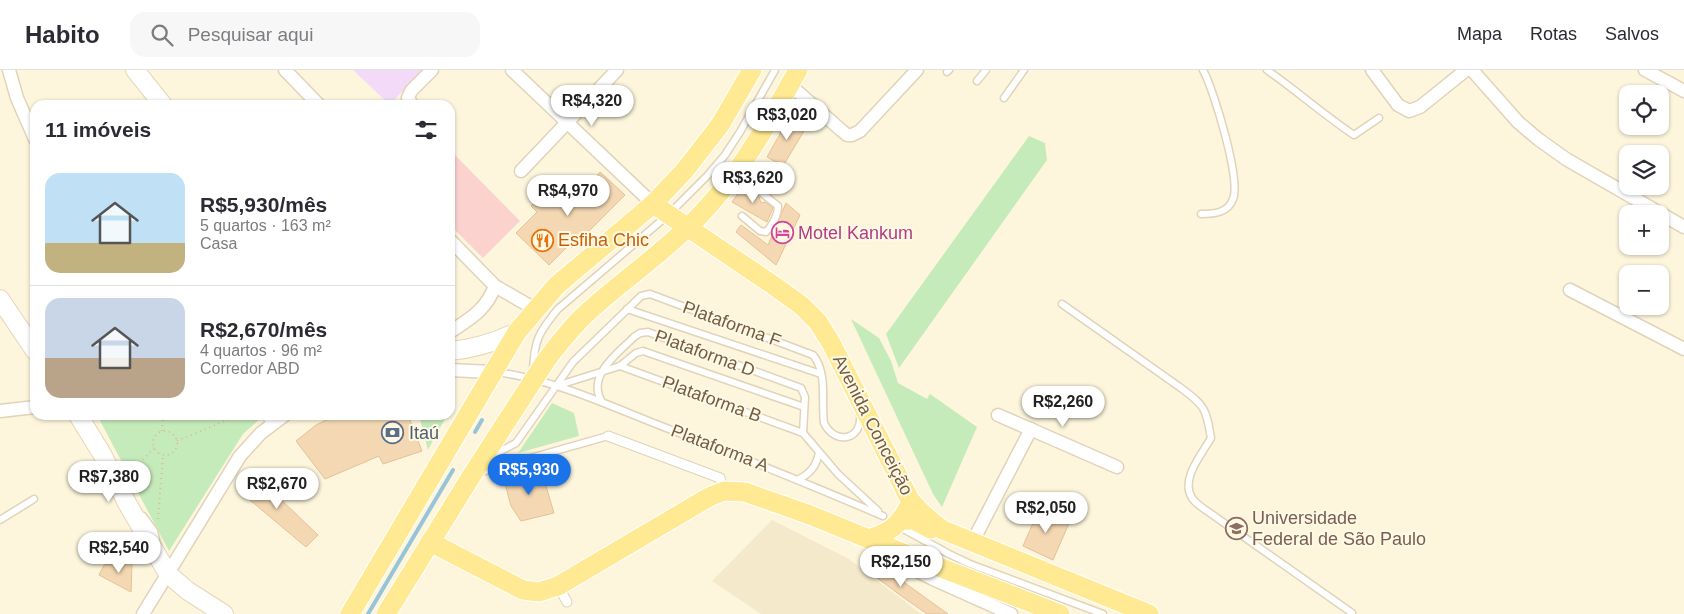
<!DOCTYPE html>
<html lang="pt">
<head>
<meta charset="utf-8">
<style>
	:root { --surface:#fff; --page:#f7f7f7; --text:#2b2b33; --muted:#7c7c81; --line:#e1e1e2; --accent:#1a73e8 }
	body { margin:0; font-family:Arial,sans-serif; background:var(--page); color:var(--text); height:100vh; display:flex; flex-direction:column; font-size:19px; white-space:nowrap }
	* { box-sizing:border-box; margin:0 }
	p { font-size:16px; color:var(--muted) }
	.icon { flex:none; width:28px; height:28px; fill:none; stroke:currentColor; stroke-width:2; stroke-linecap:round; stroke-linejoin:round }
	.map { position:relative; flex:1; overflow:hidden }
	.details { position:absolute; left:30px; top:30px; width:425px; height:320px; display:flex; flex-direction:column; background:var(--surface); border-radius:15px; box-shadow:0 1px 4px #0004 }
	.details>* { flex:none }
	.tools { position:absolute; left:1619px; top:15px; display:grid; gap:10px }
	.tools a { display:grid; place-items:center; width:50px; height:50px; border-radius:10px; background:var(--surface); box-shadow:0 1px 4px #0004; font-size:25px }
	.price { position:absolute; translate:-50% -42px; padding:0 11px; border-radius:18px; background:#fff; color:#222; font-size:16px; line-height:32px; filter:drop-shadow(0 1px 2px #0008) }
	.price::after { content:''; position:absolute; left:50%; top:30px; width:15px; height:11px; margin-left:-8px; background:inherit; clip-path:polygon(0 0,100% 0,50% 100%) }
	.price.active { background:var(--accent); color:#fff }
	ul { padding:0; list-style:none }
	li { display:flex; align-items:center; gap:15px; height:125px; padding:0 15px }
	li+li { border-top:1px solid var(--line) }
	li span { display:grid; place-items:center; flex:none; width:140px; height:100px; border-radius:15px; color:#555 }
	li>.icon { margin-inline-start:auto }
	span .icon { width:60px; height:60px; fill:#fffc; stroke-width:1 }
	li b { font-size:21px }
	h2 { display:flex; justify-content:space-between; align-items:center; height:60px; padding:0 15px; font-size:21px }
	header { display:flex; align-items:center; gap:30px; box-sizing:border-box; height:70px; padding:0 25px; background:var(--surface); border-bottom:1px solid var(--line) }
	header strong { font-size:24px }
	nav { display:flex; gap:28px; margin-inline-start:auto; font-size:18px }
	.search { width:350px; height:45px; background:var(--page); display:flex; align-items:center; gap:12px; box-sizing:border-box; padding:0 18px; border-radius:15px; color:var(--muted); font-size:19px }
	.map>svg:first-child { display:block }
</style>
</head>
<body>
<header>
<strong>Habito</strong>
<div class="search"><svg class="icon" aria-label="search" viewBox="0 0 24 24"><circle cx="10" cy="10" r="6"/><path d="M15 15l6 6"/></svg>Pesquisar aqui</div>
<nav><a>Mapa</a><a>Rotas</a><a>Salvos</a></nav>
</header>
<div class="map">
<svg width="1684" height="544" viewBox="0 0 1684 544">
	<rect width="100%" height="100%" fill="#fdf6dd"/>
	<path fill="#f5e9cb" d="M 772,450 L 849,489 L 921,544 L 761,544 L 712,511 Z"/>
	<path fill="#f3daf9" d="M 353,0 L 421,0 L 390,35 Z"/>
	<path fill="#fcd2cf" d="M 450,80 L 520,151 L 483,188 L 450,155 Z"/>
	<g fill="#c6ebbb">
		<path d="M 1029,66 L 1045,73 L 1047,90 L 899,298 L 886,264 Z"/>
		<path d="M 851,249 L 879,268 L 891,291 L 898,313 L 927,329 L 930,324 L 977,357 L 942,437 L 933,424 Z"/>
		<path d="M 552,333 L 574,343 L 579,366 L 518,383 Z"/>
		<path d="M 97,345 L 258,345 L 260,349 L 243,364 L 169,481 Z"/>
		<path d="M 419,345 L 447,345 L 428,380 Z"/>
	</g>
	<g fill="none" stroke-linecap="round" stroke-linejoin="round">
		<g stroke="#97c4d9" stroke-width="4">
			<path d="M 475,362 L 482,350"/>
			<path d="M 368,544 L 453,400"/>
		</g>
	</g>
	<g fill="#f4d8b3" stroke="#e7c193">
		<path d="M 790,46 L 807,56 L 783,96 L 767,87 Z"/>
		<path d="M 600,102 L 625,125 L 572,178 L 569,175 L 549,195 L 516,163 L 537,142 L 531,136 L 556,111 L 574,130 Z"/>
		<path d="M 744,115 L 759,127 L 761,133 L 765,132 L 773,138 L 767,152 L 732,132 Z"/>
		<path d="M 786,133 L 800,145 L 776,195 L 736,162 L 741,155 L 768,175 Z"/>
		<path d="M 337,345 L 351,345 L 353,349 L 364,345 L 408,345 L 422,381 L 383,394 L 379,386 L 325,409 L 296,371 L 316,355 Z"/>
		<path d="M 541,399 L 554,443 L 521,451 L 511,436 L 504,410 Z"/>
		<path d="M 252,402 L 318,465 L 306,477 L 238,420 Z"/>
		<path d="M 1040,437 L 1070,451 L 1053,490 L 1023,476 Z"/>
		<path d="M 868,486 L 898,508 L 948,544 L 927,544 L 900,525 L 861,496 Z"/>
		<path d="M 132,492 L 131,522 L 99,505 L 104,495 Z"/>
	</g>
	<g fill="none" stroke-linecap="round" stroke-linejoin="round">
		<defs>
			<g id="service">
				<path d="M 1267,0 C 1297,21 1324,45 1354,65 L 1379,48"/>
				<path d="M 947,2 L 949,0"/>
				<path d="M 977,11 L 986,0"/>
				<path d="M 1004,28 L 1024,0"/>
				<path d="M 737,103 L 778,136 C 778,145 772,156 766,162 L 760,161 L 742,146"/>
				<path d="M 1201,144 C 1214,144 1228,143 1233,129 C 1241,110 1214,20 1203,0"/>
				<path d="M 1062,234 L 1181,318 C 1205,336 1206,338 1211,368 C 1202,384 1180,409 1192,428 C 1196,434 1204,439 1210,443 L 1352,543"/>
				<path d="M 627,239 L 821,304"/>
				<path d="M 620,296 L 803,363"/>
				<path d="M 533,301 C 534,270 539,262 558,239 L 668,145 L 708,105 L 725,85 L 740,62 L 775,0"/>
				<path d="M 496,302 C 550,309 601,332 651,352 C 729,382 806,413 883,446"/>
				<path d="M 556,316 L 620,296 L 636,283 L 643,281 L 804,337"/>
				<path d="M 602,332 C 586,306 617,284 634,267 L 640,263 L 648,262 L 801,318 L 805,327 L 803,363"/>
				<path d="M 803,363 L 838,404 L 878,441"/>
				<path d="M 491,386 L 516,373 L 573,292 L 638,229 L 641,226 L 650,224 L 813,285 C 828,303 821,332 824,353 C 835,376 863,370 860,344"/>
				<path d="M 478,403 L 608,366"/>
				<path d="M 799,409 C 811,403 816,396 819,383"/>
				<path d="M 143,446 L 154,461 L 156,469"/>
				<path d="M 0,450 L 34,429"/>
				<path d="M 898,456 L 949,484 L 970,494 L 1103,544"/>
			</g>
			<g id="pedestrian">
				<path d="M 266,345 L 272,353"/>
				<path d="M 608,366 L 720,408 L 724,421"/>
				<path d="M 558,516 L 567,532"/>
			</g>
			<g id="minor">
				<path d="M 9,0 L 17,28 L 35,69"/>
				<path d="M 285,0 L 319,35"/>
				<path d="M 512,0 L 653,134"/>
				<path d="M 1372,0 L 1398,35 L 1409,41 L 1420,37 L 1466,0"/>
				<path d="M 1472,0 L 1518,52 L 1538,69 L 1566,89 L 1684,157"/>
				<path d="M 1645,0 L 1684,21"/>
				<path d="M 790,15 L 841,60 L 847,65 L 852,65 L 860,61 L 917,0"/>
				<path d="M 412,35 L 408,28 L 411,21 L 432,0"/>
				<path d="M 521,101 L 617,0"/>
				<path d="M 450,170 L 495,216 L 535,239"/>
				<path d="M 1570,220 L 1684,279"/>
				<path d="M 450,262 C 471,248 486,240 495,216"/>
				<path d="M 450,300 L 492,302"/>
				<path d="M 0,341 L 35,337"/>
				<path d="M 998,345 L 1117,397"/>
				<path d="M 973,471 L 1031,359"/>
				<path d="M 884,480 L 898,491 L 933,509 L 1011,544"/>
				<path d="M 143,544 L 240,386 L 261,363 L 285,345"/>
			</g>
			<g id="secondary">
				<path d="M 135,0 L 163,35"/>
				<path d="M 0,229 L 35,281"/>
				<path d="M 450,281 C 475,279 495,272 517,262"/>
				<path d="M 78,345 L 102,384 L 127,433 L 168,504 L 188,521 L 224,544"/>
			</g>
			<g id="primary">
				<path d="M 653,134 L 773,215 L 802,236 L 818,252 L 831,273 L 910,430 C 920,442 930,451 943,460 L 1149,544"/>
				<path d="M 902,450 L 914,450 L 931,459"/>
				<path d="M 869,469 C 889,462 898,457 908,438"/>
				<path d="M 430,472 L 523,520 L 539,522 L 558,516 L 709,427 L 724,421 L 745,422 L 810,445 L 903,483 L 1060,544"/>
				<path d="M 350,544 L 517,262 L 556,216 L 653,134 L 685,100 L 720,55 L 752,0"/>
				<path d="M 386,544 L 472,405 L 547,289 C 560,272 573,255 589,241 C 621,212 657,187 688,157 C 735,113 767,56 798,0"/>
			</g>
		</defs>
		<use href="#service" stroke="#e1d3b9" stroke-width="9"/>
		<use href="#pedestrian" stroke="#e1d3b9" stroke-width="11"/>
		<use href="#minor" stroke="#e1d3b9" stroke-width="15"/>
		<use href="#secondary" stroke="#e7d5b6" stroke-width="20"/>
		<use href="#primary" stroke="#fff" stroke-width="21"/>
		<g stroke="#d8bb97" stroke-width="2" stroke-dasharray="1 4" stroke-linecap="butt">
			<circle cx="165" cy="373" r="12"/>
			<path d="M 162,361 L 163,345"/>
			<path d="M 177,371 L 239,345"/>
			<path d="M 129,404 L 154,378"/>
			<path d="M 158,449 L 163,386"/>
		</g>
		<use href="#service" stroke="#fff" stroke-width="6"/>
		<use href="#pedestrian" stroke="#fff" stroke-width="9"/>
		<use href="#minor" stroke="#fff" stroke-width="12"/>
		<use href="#secondary" stroke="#fff" stroke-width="18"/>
		<use href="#primary" stroke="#ffe992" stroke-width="19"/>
	</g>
	<defs>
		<symbol id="hotel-ring" viewBox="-11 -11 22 22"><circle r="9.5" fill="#fff9e4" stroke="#d1479c" stroke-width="1.5"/><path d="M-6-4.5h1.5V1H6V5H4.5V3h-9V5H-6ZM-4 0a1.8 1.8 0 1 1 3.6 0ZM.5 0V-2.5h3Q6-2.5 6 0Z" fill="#d1479c"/></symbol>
		<symbol id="restaurant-ring" viewBox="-11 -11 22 22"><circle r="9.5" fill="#fff9e4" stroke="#e8710a" stroke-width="1.5"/><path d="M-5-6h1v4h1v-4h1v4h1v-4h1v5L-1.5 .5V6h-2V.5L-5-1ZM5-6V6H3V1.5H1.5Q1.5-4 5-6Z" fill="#e8710a"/></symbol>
		<symbol id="bank-ring" viewBox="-11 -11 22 22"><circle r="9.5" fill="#fff9e4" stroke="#5c6f8a" stroke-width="1.5"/><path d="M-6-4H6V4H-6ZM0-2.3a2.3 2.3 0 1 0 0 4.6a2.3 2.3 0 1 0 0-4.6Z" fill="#5c6f8a"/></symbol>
		<symbol id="university-ring" viewBox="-11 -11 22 22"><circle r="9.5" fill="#fff9e4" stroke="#8d6e63" stroke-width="1.5"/><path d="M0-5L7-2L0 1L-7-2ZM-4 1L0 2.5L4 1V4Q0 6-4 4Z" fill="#8d6e63"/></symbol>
	</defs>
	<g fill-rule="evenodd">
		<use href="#hotel-ring" x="770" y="150" width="25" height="25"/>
		<use href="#restaurant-ring" x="530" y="158" width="25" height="25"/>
		<use href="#bank-ring" x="380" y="350" width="25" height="25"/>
		<use href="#university-ring" x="1224" y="446" width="25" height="25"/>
	</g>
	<g text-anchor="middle" stroke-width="4" stroke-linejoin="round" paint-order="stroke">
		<g font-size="18" fill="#b23c85" stroke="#fff9e4" text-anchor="start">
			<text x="798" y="169">Motel Kankum</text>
		</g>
		<g font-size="18" fill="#c56008" stroke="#fff9e4" text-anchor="start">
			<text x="558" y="176">Esfiha Chic</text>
		</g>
		<g font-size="18" fill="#735d45" stroke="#fff9e4">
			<text transform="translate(732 254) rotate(20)" y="6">Plataforma F</text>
			<text transform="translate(705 283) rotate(20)" y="6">Plataforma D</text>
			<text transform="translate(712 329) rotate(20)" y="6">Plataforma B</text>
			<text transform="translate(873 355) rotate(63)" y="6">Avenida Conceição</text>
			<text transform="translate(720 378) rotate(21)" y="6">Plataforma A</text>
		</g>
		<g font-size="18" fill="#4e5e75" stroke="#fff9e4" text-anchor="start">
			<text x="409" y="369">Itaú</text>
		</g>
		<g font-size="18" fill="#785e54" stroke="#fff9e4" text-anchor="start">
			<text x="1252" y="454">Universidade<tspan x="1252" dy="21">Federal de São Paulo</tspan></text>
		</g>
	</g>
</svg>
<div class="tools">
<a><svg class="icon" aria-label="locate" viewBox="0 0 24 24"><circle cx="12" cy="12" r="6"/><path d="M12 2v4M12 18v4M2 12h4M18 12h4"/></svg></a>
<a><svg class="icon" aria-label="layers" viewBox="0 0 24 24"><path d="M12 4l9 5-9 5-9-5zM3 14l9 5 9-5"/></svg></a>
<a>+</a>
<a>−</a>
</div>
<b class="price" style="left:592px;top:57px">R$4,320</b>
<b class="price" style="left:787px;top:71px">R$3,020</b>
<b class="price" style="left:753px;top:134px">R$3,620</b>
<b class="price" style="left:568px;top:147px">R$4,970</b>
<b class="price" style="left:1063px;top:358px">R$2,260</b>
<b class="price active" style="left:529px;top:426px">R$5,930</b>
<b class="price" style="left:109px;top:433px">R$7,380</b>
<b class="price" style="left:277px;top:440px">R$2,670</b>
<b class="price" style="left:1046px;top:464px">R$2,050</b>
<b class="price" style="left:119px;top:504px">R$2,540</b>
<b class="price" style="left:901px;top:518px">R$2,150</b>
<section class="details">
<h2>11 imóveis<svg class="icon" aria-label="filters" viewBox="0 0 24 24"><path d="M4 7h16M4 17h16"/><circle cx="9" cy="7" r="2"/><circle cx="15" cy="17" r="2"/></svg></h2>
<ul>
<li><span style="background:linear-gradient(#bfe0f5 70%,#c2b280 0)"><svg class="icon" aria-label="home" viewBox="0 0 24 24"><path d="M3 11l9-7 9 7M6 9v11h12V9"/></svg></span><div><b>R$5,930/mês</b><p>5 quartos · 163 m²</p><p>Casa</p></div></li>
<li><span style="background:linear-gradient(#c9d6e8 60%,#b9a48a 0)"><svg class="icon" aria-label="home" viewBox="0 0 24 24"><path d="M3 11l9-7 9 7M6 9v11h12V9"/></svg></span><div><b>R$2,670/mês</b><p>4 quartos · 96 m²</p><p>Corredor ABD</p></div></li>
</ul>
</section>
</div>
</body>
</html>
